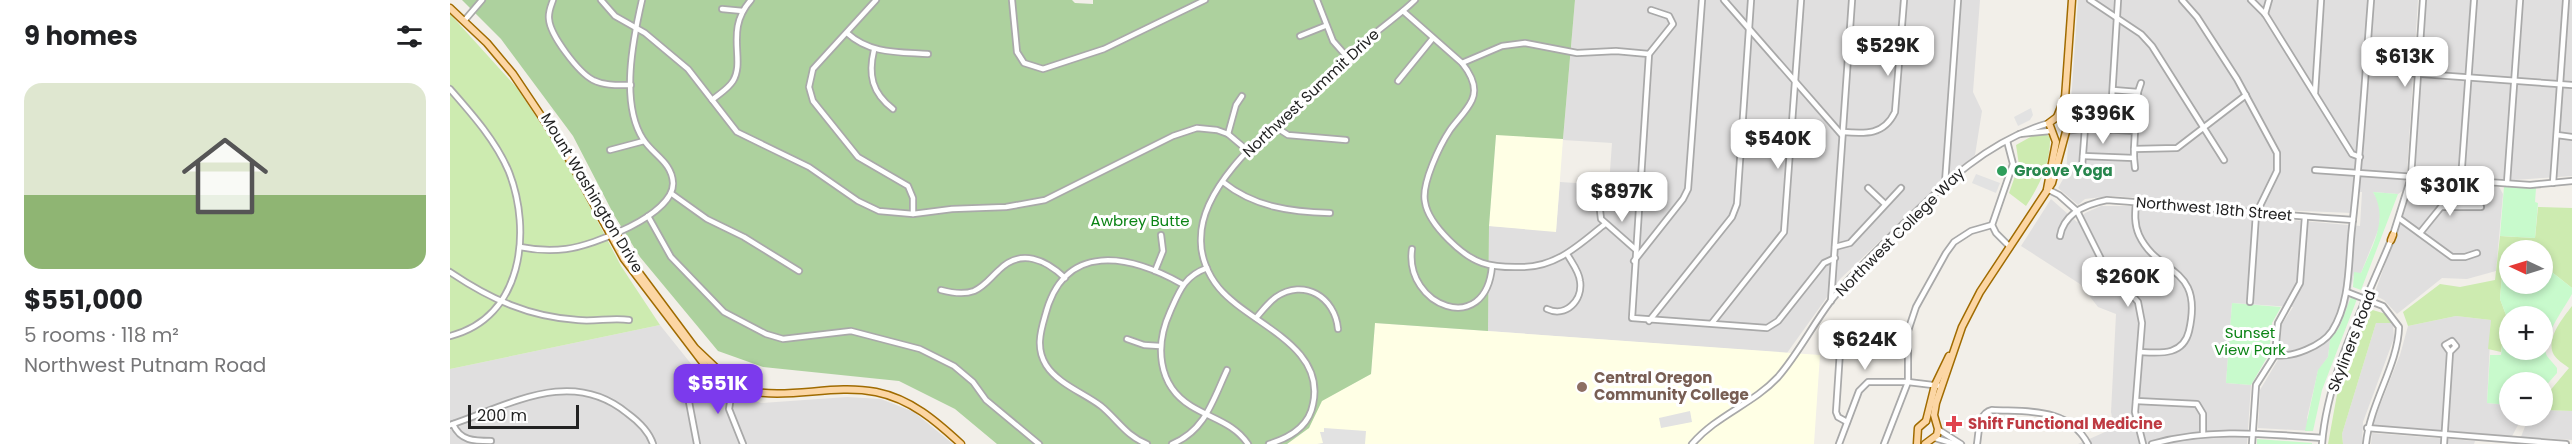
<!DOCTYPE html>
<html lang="en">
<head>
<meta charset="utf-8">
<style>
	:root { --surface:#fff; --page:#f2f2f2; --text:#202124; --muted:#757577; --accent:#7c3aed }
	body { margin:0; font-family:Poppins,sans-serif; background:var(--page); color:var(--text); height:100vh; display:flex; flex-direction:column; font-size:22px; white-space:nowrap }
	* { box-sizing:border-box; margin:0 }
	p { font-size:20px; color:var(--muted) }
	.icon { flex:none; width:33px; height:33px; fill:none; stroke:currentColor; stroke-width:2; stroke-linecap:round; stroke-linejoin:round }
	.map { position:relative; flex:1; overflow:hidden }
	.details { display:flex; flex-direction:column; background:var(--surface); width:450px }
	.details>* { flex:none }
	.needle { width:39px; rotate:274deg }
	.tools { position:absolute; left:2049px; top:240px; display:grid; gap:12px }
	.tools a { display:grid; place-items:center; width:54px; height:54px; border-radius:50%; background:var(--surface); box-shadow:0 3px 9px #0003; font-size:30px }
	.scale { position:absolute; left:18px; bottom:15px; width:111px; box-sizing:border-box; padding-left:6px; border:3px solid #222; border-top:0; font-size:16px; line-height:21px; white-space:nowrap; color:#222; -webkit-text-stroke:4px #fff; paint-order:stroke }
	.price { position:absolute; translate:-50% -51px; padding:0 14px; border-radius:12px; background:#fff; color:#222; font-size:20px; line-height:39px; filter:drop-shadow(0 2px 3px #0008) }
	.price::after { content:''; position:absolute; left:50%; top:36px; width:18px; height:14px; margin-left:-9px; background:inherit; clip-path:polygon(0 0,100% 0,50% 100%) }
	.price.current { background:var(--accent); color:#fff }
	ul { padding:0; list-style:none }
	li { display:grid; align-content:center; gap:12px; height:318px; padding:0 24px }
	li span { display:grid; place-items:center; height:186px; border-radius:18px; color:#555 }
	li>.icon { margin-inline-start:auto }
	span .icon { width:108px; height:108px; fill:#fffc; stroke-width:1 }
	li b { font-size:26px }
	h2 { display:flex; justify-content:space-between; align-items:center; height:72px; padding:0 24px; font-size:26px }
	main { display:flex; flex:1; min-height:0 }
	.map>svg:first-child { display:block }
</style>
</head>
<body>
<main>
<section class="details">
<h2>9 homes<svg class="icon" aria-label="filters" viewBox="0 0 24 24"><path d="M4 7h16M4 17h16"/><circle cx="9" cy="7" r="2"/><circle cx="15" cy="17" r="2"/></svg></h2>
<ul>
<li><span style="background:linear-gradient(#dfe7d0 60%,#8fb573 0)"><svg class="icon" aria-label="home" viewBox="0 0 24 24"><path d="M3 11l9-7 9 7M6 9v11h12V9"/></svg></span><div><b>$551,000</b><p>5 rooms · 118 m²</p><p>Northwest Putnam Road</p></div></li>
</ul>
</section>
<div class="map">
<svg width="2122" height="444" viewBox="0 0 2122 444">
	<rect width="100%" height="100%" fill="#f2efe9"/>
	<g fill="#e0dfdf">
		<path d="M 1125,0 L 1530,0 L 1523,92 L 1532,111 L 1525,155 L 1489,185 L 1390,279 L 1337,353 L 1038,331 L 1039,226 L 1106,231 L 1110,182 L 1159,185 L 1162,143 L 1113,140 Z"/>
		<path d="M 1628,0 L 1968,0 L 1957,172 L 1954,190 L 1948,194 L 1923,192 L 1931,205 L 1929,228 L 1911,273 L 1904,273 L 1898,307 L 1889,328 L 1880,340 L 1878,357 L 1868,371 L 1857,418 L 1863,431 L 1808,428 L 1810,390 L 1829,358 L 1832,324 L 1843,307 L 1782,303 L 1776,383 L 1801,385 L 1797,444 L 1628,444 L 1664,428 L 1661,412 L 1666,314 L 1648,307 L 1630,284 L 1571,246 L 1601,199 L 1627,222 L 1635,213 L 1651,206 L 1680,206 L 1910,226 L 1912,192 L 1903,192 L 1902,213 L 1802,209 L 1775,204 L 1661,196 L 1635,199 L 1628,205 L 1608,188 L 1616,174 Z"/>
		<path d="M 1976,0 L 2122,0 L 2122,176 L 2065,180 L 1965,173 Z"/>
		<path d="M 1965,181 L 2049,187 L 2053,194 L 2046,271 L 2017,279 L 1992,278 L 1947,314 L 1934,300 L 1924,295 Z"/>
		<path d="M 2006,316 L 2041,320 L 2037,403 L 2059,405 L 2060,416 L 2073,416 L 2062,436 L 1922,425 L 1950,355 L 1958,326 Z"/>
		<path d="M 1926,323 L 1943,323 L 1944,338 L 1913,422 L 1912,444 L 1893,444 L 1892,434 Z"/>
		<path d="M 210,325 L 254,380 L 311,403 L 397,397 L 431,399 L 464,412 L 503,444 L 0,444 L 0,369 Z"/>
		<path d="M 2093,410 L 2122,411 L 2122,440 L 2071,437 L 2079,416 L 2092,416 Z"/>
		<path d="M 1922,433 L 2025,441 L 2024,444 L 1921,444 Z"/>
	</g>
	<g fill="#ffffe5">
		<path d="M 1046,134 L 1113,139 L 1106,232 L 1039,226 Z"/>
		<path d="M 925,323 L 1370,355 L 1364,444 L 837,444 L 859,428 L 871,401 L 921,374 Z"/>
	</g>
	<g fill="#cdebb0">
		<path d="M 0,14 L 67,88 L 117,163 L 171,266 L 210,325 L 0,369 Z"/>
		<path d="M 1593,134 L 1600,136 C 1601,162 1590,185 1576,206 L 1559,193 L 1569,165 L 1566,145 L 1584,135 Z"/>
		<path d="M 2088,207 L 2122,208 L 2122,288 L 2093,265 L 2092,250 L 2060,250 L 2059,272 L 2052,275 L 2050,299 L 2056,315 L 2051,352 L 2038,349 L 2041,320 L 2006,316 L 1958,326 L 1953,312 L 1990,284 L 2010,287 L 2045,280 L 2050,236 L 2085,238 Z"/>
		<path d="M 2122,306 L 2122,411 L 2093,410 L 2093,399 L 2119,368 C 2114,364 2107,360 2104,355 C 2095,339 2113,318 2122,306 Z"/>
		<path d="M 1916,308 L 1936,314 L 1943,323 L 1926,323 L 1892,434 L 1893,444 L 1878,444 L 1890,378 Z"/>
	</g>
	<path fill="#add19e" d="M 12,0 L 622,0 L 625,3 L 643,4 L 643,0 L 1125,0 L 1113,139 L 1046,135 L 1039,226 L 1038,331 L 925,323 L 921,374 L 872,401 L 859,428 L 837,444 L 547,444 L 505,409 L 449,381 L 313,367 L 268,351 L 190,257 L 164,215 L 123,136 L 51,39 Z"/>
	<g fill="#c8facc" fill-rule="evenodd">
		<path d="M 2054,187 L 2086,188 L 2085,202 L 2088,203 L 2085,238 L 2050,236 Z"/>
		<path d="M 1923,192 L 1948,194 L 1911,290 L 1903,287 L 1904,272 L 1911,273 C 1922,246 1939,220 1923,192 Z"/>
		<path d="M 2093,265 L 2122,288 L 2122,294 C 2115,307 2089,342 2097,356 C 2100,360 2104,364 2107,368 L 2107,373 L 2093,389 L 2092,382 L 2060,382 L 2059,405 L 2037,403 L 2040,355 L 2051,355 L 2056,315 L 2050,299 L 2052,275 L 2059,272 L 2060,284 L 2092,284 ZM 2060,316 L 2092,316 L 2092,350 L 2060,350 Z"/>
		<path d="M 1901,297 L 1907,299 L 1872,390 L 1863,431 L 1855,431 L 1868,370 L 1878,357 L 1880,340 L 1889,328 Z"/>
		<path d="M 1782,303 L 1831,307 L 1822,323 L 1819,354 L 1801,385 L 1776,383 Z"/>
		<path d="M 1807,439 L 1862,443 L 1862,444 L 1807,444 Z"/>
	</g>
	<g fill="#e2e2e2">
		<path d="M 1581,108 L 1583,115 L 1580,120 L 1568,126 L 1564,117 Z"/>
		<path d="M 1526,174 L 1550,183 L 1546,193 L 1522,183 Z"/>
		<path d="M 1240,411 L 1242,422 L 1211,428 L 1209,418 Z"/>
		<path d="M 874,428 L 916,431 L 915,444 L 867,444 L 873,443 L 870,432 L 874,432 Z"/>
	</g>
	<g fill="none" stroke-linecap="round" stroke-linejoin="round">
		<defs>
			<g id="minor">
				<path d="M 103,0 C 101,6 98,12 99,19 C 100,35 128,72 143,80 C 155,86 168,85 181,85"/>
				<path d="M 151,0 L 165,16 L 195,33 L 238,69 L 287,132 L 359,167 L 408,201 L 429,211 L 463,214 L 502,209 L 556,207 L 595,200 L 723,136 L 747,128 L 767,130 L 778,134 L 797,150"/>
				<path d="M 426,0 L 363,69 L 359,87 L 363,101 L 408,157 L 458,186 L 463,198 L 463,214"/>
				<path d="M 562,0 L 567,52 L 574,63 L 593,69 L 654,49 L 755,0"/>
				<path d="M 867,0 L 883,41 L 898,58"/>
				<path d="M 1274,0 L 1392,135"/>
				<path d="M 1640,0 L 1691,34 L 1702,46 L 1774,160"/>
				<path d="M 1732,0 L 1747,17 L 1787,79 L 1827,153 L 1827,171 L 1806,214 L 1800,302"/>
				<path d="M 1801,0 L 1815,14 L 1902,154 L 1910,157"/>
				<path d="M 272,9 L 293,11"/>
				<path d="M 1201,10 L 1219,16 L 1223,24 L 1199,54 L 1182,318 L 1317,328 L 1328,321 L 1374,263 L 1385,258"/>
				<path d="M 953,11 L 1012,63 C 1020,73 1028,87 1022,100 C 1017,111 1007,120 1000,130 C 990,145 971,184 975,202 C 977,216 989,230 999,240 C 1023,264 1039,268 1072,267 C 1107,267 1130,244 1155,224"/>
				<path d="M 1815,14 L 1819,0"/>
				<path d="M 14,21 L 32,0"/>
				<path d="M 397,33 C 420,54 448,52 478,54"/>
				<path d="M 850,36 L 875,26"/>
				<path d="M 424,50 C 418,75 422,93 443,109"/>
				<path d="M 1012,63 L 1052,46 L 1075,43 L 1127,53 L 1166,51 L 1199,54"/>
				<path d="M 1916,70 L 2122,85"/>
				<path d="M 948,81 L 983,38"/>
				<path d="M 0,89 C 22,114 46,141 59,172 C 82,231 73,318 0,336"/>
				<path d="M 1663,90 L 1688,92"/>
				<path d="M 1865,93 L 1871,0"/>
				<path d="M 262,100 C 269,94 278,89 283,81 C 296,60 274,30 301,0"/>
				<path d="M 1616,122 L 1632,127"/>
				<path d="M 824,126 L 838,135 L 896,140"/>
				<path d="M 1660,130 L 1668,0"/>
				<path d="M 1616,131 L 1635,128 L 1685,131 L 1684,149 L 1727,148 L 1796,95"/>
				<path d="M 1685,131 L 1688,92 L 1691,83"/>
				<path d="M 1393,132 C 1416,134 1434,135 1445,112 L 1454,0"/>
				<path d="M 778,134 L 786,105 L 792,96"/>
				<path d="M 1570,134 L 1600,131"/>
				<path d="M 2107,135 L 2122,137"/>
				<path d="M 1557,141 L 1563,164 L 1542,225 L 1546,233 L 1560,247"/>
				<path d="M 160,150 L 194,141"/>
				<path d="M 1633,156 L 1684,158 L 1684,149"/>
				<path d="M 1684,158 L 1685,168"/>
				<path d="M 1632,167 L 1635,128"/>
				<path d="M 1865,170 L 2080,185 L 2122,181"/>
				<path d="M 2011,180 L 2024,0"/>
				<path d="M 773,182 C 804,207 841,212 880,213"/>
				<path d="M 1495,183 L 1508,0"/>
				<path d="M 2057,183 L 2070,0"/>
				<path d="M 2103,183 L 2116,0"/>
				<path d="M 1418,188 L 1435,204"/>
				<path d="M 1597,189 L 1609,195 L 1627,211 L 1651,259 L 1688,302 L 1692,323 L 1685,412 L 1693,444"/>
				<path d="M 222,194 L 257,219 L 294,237 L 349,271"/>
				<path d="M 1149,202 L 1151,219 L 1185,249"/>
				<path d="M 1686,202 C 1685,213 1684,224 1689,235 C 1708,276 1754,265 1739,331 C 1733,356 1710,353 1690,352"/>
				<path d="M 198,216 L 221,257 L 274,312 L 316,334 L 333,339 L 401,331 L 470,349 L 504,366 L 523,382 L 536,400 L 589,444"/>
				<path d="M 1950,219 L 2002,257 L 2015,257 L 2027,253"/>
				<path d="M 1970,233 L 1991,207 L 2031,207"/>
				<path d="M 1943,235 L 1961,177 L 1973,0"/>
				<path d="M 1610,236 C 1614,213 1636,204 1657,200 C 1739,206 1821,215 1903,220"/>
				<path d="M 70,247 C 85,250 101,251 116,249 C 142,246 224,215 223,183 C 222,162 203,155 193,139 C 170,103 183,39 192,0"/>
				<path d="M 1385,247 L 1400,243 L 1451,188"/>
				<path d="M 962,249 C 954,306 1036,338 1042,266"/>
				<path d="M 1184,261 L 1233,199 L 1238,189 L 1252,0"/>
				<path d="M 757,268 C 734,276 729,292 720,312 C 705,345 707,385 741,406 C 762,419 784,423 798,444"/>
				<path d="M 705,271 L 713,251 L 711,235"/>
				<path d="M 0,272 C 40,299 79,317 128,320 C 145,322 163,317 179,320"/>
				<path d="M 491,290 C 502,293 513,295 524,291 C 535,286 540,278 549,270 C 571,248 596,260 615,278"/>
				<path d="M 1897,292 L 1933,306 L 1949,327 C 1948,365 1920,403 1916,444"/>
				<path d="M 1381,301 L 1402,0"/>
				<path d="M 1097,309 C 1116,318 1133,300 1130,281 C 1129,271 1122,263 1117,254"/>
				<path d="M 806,318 C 812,311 818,303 826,297 C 854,278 885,297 888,329"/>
				<path d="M 1199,321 L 1282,217 L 1287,204 L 1301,0"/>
				<path d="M 1262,323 L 1334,232 L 1351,0"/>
				<path d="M 677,339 L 694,345 L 710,346"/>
				<path d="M 1390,351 L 1386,412 L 1388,417 L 1397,422"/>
				<path d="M 1825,355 C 1842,358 1872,346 1882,331 C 1901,301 1898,262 1902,228 C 1911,153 1915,76 1921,0"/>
				<path d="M 283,384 L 279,409 L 293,444"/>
				<path d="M 1686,401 L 1747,404 L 1753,414 L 1753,434"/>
				<path d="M 239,402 L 247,444"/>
				<path d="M 3,424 C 10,441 24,441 41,441"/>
				<path d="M 0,425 C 60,405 121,367 177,413 C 188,421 199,431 203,444"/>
				<path d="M 1917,428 L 2116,444"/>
				<path d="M 1489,430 L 1511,444"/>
				<path d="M 1485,438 L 1505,444"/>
				<path d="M 697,444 C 676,436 667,419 651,406 C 634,393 608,384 596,365 C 586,349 590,333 595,316 C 614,240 680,255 732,284"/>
				<path d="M 722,444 C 755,431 763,400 777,370"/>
				<path d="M 819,444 C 839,438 859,427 863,404 C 876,345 799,324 769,288 C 758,275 750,256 751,238 C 751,183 822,127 859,93 C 881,74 901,54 923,35 C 937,23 952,13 965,0"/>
				<path d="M 1242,444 C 1267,415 1303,404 1328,377 C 1348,354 1362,326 1380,302 C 1398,278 1421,257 1442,235 C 1490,188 1534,142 1599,123"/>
				<path d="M 1389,444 L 1409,391 L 1418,382 L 1458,382 L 1491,386"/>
				<path d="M 1434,444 L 1458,382 L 1458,331 L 1466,307 L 1496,253 L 1504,242 L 1521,231 L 1542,225"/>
				<path d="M 1527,444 C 1529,432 1528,413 1542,410 C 1579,412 1618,407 1638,444"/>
				<path d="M 1702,444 C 1758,428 1815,434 1872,438"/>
				<path d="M 1802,444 L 1806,385 L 1825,355 L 1828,323 L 1850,283 L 1855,217"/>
				<path d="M 1872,444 C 1877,376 1915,303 1941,240"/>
				<path d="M 1994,444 L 2000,352 L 1995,345 L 2002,341 L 2006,346 L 2000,352"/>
			</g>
			<g id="major">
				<path d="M 0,8 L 37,43 L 63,74 L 114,150 L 174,259 L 260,372 C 314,413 367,381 426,392 C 461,399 486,421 511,444"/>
				<path d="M 1607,117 L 1615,97"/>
				<path d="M 140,188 L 184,266 L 245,348 L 283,384"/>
				<path d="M 1597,189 L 1606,142 L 1599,123 L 1607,117 L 1615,120"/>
				<path d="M 1941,240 L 1943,235"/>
				<path d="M 1476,421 L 1485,385 L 1499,356"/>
				<path d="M 1467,444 L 1468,428 L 1476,421"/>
				<path d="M 1475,444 L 1487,435 L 1488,429 L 1484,415 L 1486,403 L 1512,327 L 1530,292 L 1602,183 L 1617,128 L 1614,112 L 1622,0"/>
			</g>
		</defs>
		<use href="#minor" stroke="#a9a9a9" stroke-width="8"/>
		<use href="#major" stroke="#a06b00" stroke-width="9"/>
		<use href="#minor" stroke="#fff" stroke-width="4.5"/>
		<use href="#major" stroke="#fcd6a4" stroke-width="6"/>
	</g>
	<circle fill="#2e9e5b" stroke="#fff" stroke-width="2" cx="1552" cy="171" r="6"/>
	<circle fill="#8d6e63" stroke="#fff" stroke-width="2" cx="1132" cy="387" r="6"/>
	<path fill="#e0444e" stroke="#fff" stroke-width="2" d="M1501 415h6v6h6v6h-6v6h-6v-6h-6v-6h6z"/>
	<g text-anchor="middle" stroke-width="6" stroke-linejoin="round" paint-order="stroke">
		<g font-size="15" fill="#222" stroke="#fff">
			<text transform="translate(861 93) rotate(-43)" y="5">Northwest Summit Drive</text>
			<text transform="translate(142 193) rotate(59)" y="5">Mount Washington Drive</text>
			<text transform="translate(1764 209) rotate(5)" y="5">Northwest 18th Street</text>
			<text transform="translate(1450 232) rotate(-45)" y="5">Northwest College Way</text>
			<text transform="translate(1902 341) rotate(-69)" y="5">Skyliners Road</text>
		</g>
		<g font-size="15" font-weight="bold" fill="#27864d" stroke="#fff" text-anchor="start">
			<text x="1564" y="176">Groove Yoga</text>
		</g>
		<g font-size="15" fill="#0c8416" stroke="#fff">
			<text x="690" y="226">Awbrey Butte</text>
			<text x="1800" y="338">Sunset<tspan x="1800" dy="17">View Park</tspan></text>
		</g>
		<g font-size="15" font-weight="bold" fill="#785e54" stroke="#fff" text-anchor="start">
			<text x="1144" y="383">Central Oregon<tspan x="1144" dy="17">Community College</tspan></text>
		</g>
		<g font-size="15" font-weight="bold" fill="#be3a42" stroke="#fff" text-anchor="start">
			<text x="1518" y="429">Shift Functional Medicine</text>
		</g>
	</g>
</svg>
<div class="tools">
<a><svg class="needle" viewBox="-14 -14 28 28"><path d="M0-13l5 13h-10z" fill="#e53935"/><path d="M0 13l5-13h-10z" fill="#757577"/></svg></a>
<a>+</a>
<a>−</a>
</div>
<div class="scale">200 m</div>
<b class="price" style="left:1438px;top:77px">$529K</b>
<b class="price" style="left:1955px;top:88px">$613K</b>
<b class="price" style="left:1653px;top:145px">$396K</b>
<b class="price" style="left:1328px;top:170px">$540K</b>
<b class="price" style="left:2000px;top:217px">$301K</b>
<b class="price" style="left:1172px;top:223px">$897K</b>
<b class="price" style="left:1678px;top:308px">$260K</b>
<b class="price" style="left:1415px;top:371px">$624K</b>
<b class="price current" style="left:268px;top:415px">$551K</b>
</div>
</main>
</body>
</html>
